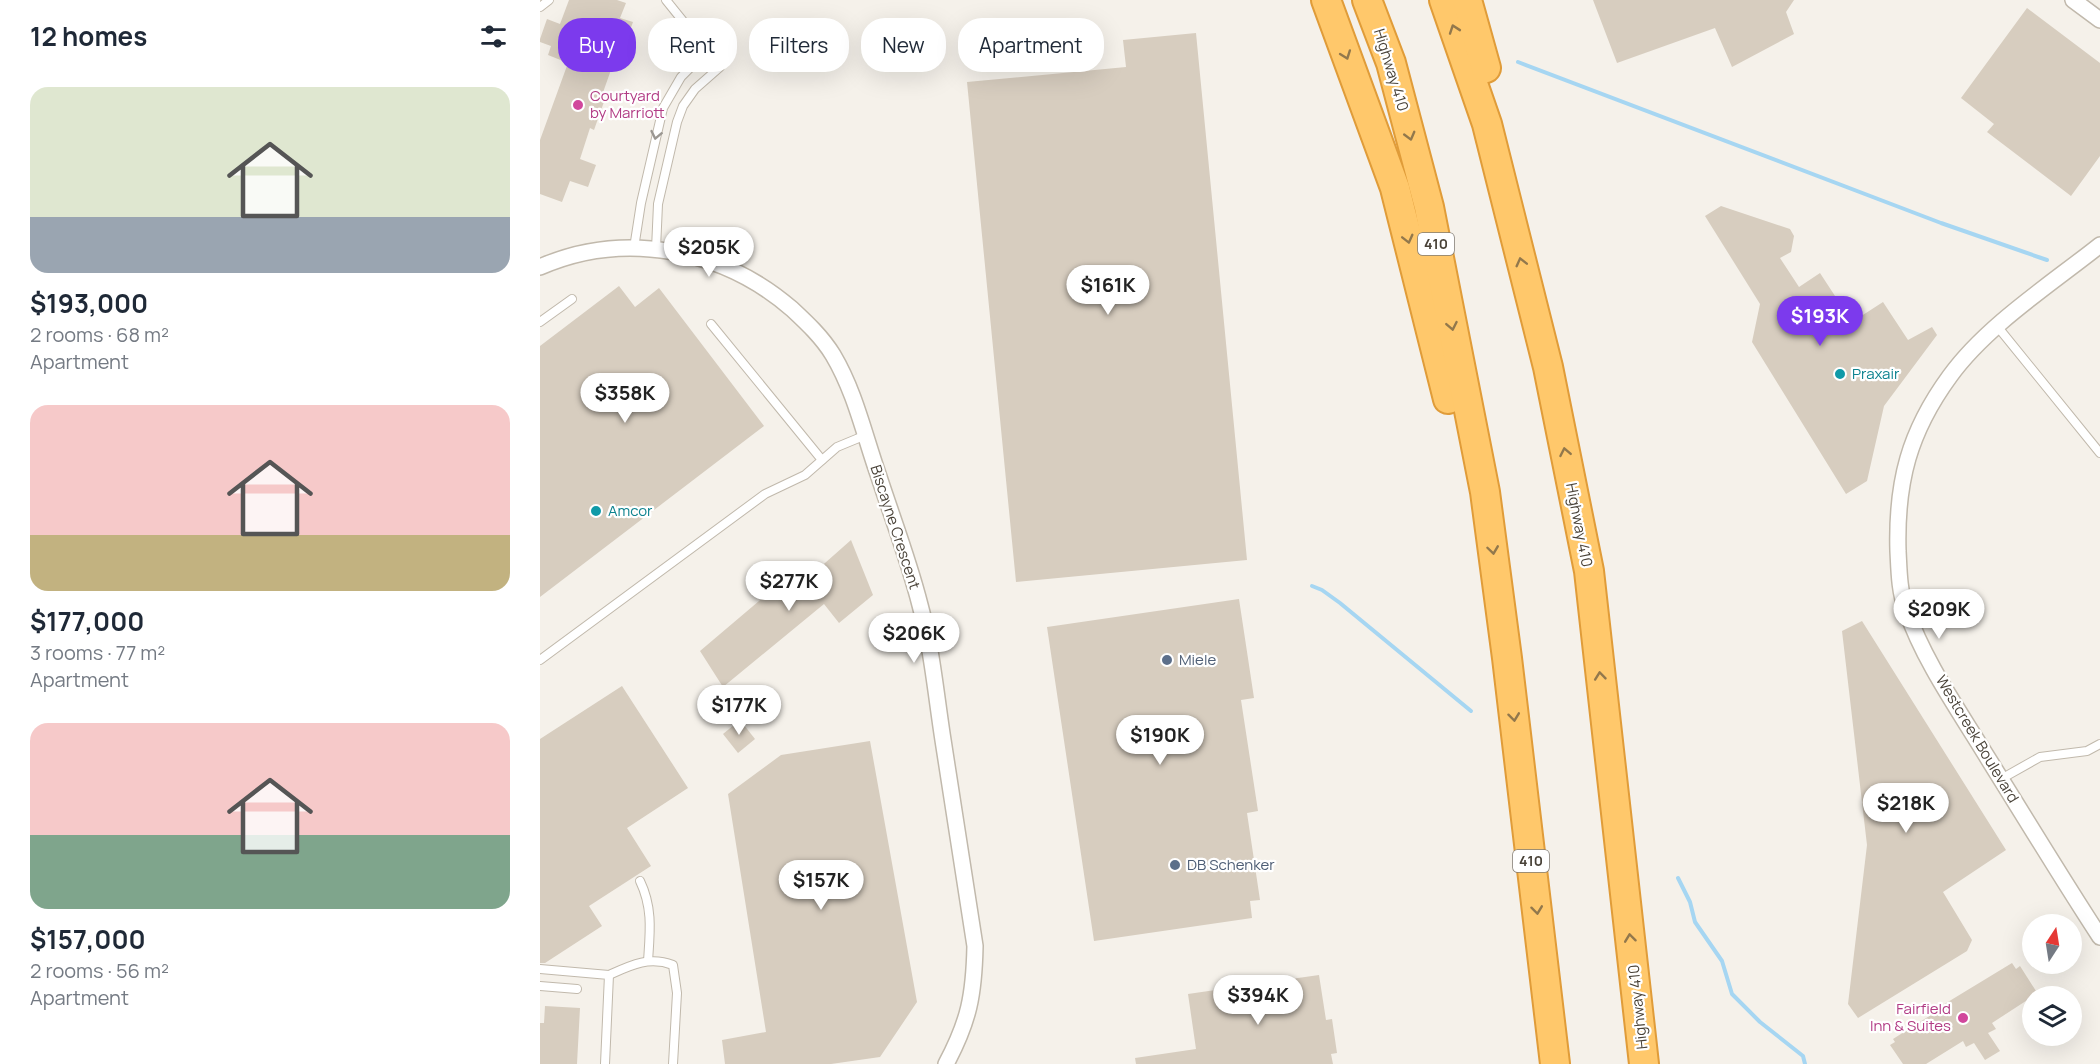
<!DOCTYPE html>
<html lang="en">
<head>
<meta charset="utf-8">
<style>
	:root { --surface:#fff; --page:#f6f6f7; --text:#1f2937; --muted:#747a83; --accent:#7c3aed }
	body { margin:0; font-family:Manrope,sans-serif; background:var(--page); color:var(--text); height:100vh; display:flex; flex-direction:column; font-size:22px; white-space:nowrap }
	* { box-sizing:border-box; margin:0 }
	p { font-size:20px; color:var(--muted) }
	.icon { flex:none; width:33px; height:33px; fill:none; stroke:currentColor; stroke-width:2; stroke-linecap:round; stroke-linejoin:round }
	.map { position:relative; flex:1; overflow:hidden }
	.sheet { display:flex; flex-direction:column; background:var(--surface); width:540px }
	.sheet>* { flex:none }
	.guide { position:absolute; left:18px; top:18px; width:570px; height:54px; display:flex; gap:12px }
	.needle { width:39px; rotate:12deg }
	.controls { position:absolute; left:1482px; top:914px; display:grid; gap:12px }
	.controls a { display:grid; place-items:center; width:60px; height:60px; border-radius:50%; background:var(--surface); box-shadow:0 6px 24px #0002; font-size:30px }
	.price { position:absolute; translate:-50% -51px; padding:0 14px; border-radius:21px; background:#fff; color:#222; font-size:20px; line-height:39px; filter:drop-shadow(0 2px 3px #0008) }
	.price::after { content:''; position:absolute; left:50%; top:36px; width:18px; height:14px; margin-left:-9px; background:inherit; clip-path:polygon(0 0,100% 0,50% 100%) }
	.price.current { background:var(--accent); color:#fff }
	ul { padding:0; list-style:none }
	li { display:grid; align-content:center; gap:12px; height:318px; padding:0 30px }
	li span { display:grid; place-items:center; height:186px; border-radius:18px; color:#555 }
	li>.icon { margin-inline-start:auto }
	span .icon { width:108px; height:108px; fill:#fffc; stroke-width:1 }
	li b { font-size:26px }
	h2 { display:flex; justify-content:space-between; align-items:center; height:72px; padding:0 30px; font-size:26px }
	.chip { padding:0 21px; border-radius:24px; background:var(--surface); box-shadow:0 6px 24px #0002; font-size:21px; line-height:54px }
	.chip.current { background:var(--accent); color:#fff }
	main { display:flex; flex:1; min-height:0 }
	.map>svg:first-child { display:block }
</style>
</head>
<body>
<main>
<section class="sheet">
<h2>12 homes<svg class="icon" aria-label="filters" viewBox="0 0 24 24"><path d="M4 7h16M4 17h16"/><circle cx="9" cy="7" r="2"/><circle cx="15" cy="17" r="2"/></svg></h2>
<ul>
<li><span style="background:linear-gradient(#dfe7d0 70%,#9aa5b1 0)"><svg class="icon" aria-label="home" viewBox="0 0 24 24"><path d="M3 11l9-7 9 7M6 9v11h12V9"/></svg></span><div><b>$193,000</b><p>2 rooms · 68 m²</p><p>Apartment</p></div></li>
<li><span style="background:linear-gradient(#f6c9c9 70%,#c2b280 0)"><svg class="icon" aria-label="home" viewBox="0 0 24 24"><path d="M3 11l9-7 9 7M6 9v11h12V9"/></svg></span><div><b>$177,000</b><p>3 rooms · 77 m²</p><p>Apartment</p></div></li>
<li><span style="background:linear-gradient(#f6c9c9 60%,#7fa58c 0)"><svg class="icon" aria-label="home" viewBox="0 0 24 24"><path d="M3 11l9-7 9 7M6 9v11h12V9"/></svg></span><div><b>$157,000</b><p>2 rooms · 56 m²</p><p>Apartment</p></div></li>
</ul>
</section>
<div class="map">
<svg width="1560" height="1064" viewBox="0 0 1560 1064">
	<rect width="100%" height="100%" fill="#f5f1ea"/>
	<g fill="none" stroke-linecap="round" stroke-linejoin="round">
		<g stroke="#a6d6f2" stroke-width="4">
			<path d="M 978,62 L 1401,223 L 1507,260"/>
			<path d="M 772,586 L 782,590 L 800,603 L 931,711"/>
			<path d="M 1138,878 L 1150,902 L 1155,922 L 1182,961 L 1192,994 L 1220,1022 L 1263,1056 L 1265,1064"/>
		</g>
	</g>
	<g fill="#d7cdbf">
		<path d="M 29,0 L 77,0 L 86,3 L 80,18 L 93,22 L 89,33 L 94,35 L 87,56 L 77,53 L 61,98 L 65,99 L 54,130 L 50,128 L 40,159 L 56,165 L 48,187 L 30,181 L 22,202 L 0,194 L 0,140 L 28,63 L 8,55 L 11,46 L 0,42 L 0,39 L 7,19 L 20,24 Z"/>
		<path d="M 1053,0 L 1254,0 L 1246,12 L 1254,34 L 1192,67 L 1175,28 L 1077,63 Z"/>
		<path d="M 1487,8 L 1560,63 L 1560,156 L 1531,196 L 1447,132 L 1454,124 L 1421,98 Z"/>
		<path d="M 656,33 L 707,560 L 476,582 L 427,82 L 586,67 L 583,40 Z"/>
		<path d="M 1181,206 L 1250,229 L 1254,236 L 1251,252 L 1240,258 L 1259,287 L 1280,273 L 1312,322 L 1343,302 L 1368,340 L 1392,327 L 1397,335 L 1344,406 L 1327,481 L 1306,494 L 1212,342 L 1220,304 L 1165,216 Z"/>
		<path d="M 79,286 L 95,307 L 119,288 L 224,426 L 0,597 L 0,346 Z"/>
		<path d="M 311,540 L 333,595 L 299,623 L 284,604 L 183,687 L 160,651 L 259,567 L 268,578 Z"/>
		<path d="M 699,599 L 714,698 L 701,700 L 718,811 L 707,813 L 720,900 L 710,901 L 712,918 L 554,941 L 507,627 Z"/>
		<path d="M 1322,621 L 1466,850 L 1403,892 L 1432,940 L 1427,951 L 1318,1018 L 1308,1004 L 1327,845 L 1302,631 Z"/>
		<path d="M 82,686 L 148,788 L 87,828 L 111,866 L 49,906 L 62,926 L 5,963 L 0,963 L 0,739 Z"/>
		<path d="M 200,720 L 215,739 L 198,753 L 183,734 Z"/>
		<path d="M 330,741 L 377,1002 L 340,1057 L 291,1064 L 185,1064 L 182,1040 L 226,1032 L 188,794 L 241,755 Z"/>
		<path d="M 1472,963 L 1476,969 L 1480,966 L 1496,991 L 1492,993 L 1492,997 L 1452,1023 L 1456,1029 L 1448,1033 L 1460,1051 L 1445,1060 L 1434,1043 L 1426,1047 L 1423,1041 L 1386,1064 L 1363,1064 L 1350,1045 L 1355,1042 L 1353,1039 L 1394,1013 L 1393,1011 Z"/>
		<path d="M 779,975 L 786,1020 L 792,1019 L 797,1053 L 791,1054 L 793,1064 L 596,1064 L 595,1058 L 656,1049 L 648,994 Z"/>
		<path d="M 5,1006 L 40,1008 L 37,1064 L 0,1064 L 0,1023 L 4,1023 Z"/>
	</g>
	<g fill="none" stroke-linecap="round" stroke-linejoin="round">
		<defs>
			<g id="lane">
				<path d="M 0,7 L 9,0"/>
				<path d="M 94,248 L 101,203 L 123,108 L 141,77 L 167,51"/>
				<path d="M 116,249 L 118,204 L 137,122 L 143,106 L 155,89 L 180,67 L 126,0"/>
				<path d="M 0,322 L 32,299"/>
				<path d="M 171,324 L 282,460"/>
				<path d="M 1457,326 L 1560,453"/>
				<path d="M 0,660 L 225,494 L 265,475 L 297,447 L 326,435"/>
				<path d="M 1461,779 L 1500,757 L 1547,751 L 1560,744"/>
				<path d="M 100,881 C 113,908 110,932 108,961"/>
				<path d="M 0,969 L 69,975 L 65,1064"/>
				<path d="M 69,975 C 91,965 109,956 133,965 L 137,993 L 133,1064"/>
				<path d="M 0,986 L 37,989"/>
			</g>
			<g id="street">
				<path d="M 1533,0 L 1560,20"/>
				<path d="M 1560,245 C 1511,284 1446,326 1410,376 C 1369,432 1356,482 1358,551 C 1359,569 1359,591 1366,609 C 1384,662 1420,712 1449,760 C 1486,819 1522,879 1560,937"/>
				<path d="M 0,267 C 84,230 183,249 252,309 C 267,323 282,337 293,355 C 315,392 324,434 338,474 C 352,517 369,561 380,605 C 392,649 396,695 403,740 C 414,809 425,878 435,946 C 434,995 429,1021 406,1064"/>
			</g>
			<g id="highway">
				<path d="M 786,0 L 855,188 L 908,399"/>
				<path d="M 827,0 L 851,63 L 889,207 L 945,492 L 967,658 L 1015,1064"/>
				<path d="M 904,0 L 947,124 L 1008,367 L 1049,571 L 1104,1064"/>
				<path d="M 927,0 L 946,68"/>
			</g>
		</defs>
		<use href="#lane" stroke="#c1b9ac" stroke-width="10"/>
		<use href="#street" stroke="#c1b9ac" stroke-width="18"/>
		<use href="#highway" stroke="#e09c39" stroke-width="32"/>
		<use href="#lane" stroke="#fff" stroke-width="8"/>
		<use href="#street" stroke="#fff" stroke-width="15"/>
		<use href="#highway" stroke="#ffc86b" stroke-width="28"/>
	</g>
	<defs><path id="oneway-chevron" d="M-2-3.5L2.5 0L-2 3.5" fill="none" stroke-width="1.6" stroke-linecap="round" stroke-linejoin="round" transform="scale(1.5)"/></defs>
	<g stroke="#92784c">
		<use href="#oneway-chevron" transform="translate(914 29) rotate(-109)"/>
		<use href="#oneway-chevron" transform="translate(806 55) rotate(70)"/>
		<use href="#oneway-chevron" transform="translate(870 136) rotate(75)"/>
		<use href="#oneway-chevron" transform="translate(868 239) rotate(76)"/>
		<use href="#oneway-chevron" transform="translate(981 262) rotate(-104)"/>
		<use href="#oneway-chevron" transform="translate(912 326) rotate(79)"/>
		<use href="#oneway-chevron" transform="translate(1025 452) rotate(-101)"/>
		<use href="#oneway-chevron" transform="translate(953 550) rotate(82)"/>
		<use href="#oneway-chevron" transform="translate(1060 676) rotate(-96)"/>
		<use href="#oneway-chevron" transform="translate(974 717) rotate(83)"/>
		<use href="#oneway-chevron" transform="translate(997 910) rotate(83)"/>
		<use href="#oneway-chevron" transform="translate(1090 938) rotate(-97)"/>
	</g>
	<use stroke="#9b9792" href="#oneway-chevron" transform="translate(116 135) rotate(102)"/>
	<g fill="#d1479c" stroke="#fff" stroke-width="2">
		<circle cx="38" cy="105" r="6"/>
		<circle cx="1423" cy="1018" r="6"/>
	</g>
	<g fill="#0f9aa8" stroke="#fff" stroke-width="2">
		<circle cx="1300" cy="374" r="6"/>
		<circle cx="56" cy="511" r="6"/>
	</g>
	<g fill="#5c6f8a" stroke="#fff" stroke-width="2">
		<circle cx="627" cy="660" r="6"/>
		<circle cx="635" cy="865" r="6"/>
	</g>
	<g text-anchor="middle" stroke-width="4.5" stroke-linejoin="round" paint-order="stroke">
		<g fill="#fff" stroke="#807b74" stroke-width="1.5">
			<rect x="878" y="233" width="36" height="22" rx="4.5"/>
			<rect x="973" y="850" width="36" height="22" rx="4.5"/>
		</g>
		<g font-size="14" font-weight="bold" fill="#494238">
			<text x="896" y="249">410</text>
			<text x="991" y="866">410</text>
		</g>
		<g font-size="15" fill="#494238" stroke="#fff">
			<text transform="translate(851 70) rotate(73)" y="5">Highway 410</text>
			<text transform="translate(1039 525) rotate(79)" y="5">Highway 410</text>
			<text transform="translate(355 527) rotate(72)" y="5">Biscayne Crescent</text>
			<text transform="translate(1437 739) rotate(59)" y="5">Westcreek Boulevard</text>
			<text transform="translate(1098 1007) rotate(-96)" y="5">Highway 410</text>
		</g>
		<g font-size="15" fill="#b23c85" stroke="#fff" text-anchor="start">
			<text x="50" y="101">Courtyard<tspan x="50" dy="17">by Marriott</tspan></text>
			<text x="1411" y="1014" text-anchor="end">Fairfield<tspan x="1411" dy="17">Inn &amp; Suites</tspan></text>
		</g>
		<g font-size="15" fill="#0d838f" stroke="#fff" text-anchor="start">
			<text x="1312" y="379">Praxair</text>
			<text x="68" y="516">Amcor</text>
		</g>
		<g font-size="15" fill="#4e5e75" stroke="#fff" text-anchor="start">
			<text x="639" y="665">Miele</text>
			<text x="647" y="870">DB Schenker</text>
		</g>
	</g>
</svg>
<div class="controls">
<a><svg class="needle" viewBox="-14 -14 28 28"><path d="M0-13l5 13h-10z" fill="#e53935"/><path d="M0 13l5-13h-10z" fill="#747a83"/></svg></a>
<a><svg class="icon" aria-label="layers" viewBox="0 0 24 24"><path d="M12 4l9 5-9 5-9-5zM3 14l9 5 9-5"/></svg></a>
</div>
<b class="price" style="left:169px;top:278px">$205K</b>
<b class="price" style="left:568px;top:316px">$161K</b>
<b class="price current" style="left:1280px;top:347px">$193K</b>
<b class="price" style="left:85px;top:424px">$358K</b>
<b class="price" style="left:249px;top:612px">$277K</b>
<b class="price" style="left:1399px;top:640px">$209K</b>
<b class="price" style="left:374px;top:664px">$206K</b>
<b class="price" style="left:199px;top:736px">$177K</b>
<b class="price" style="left:620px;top:766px">$190K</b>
<b class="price" style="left:1366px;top:834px">$218K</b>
<b class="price" style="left:281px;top:911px">$157K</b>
<b class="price" style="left:718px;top:1026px">$394K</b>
<div class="guide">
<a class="chip current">Buy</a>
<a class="chip">Rent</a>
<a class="chip">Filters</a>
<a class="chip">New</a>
<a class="chip">Apartment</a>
</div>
</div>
</main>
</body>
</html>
